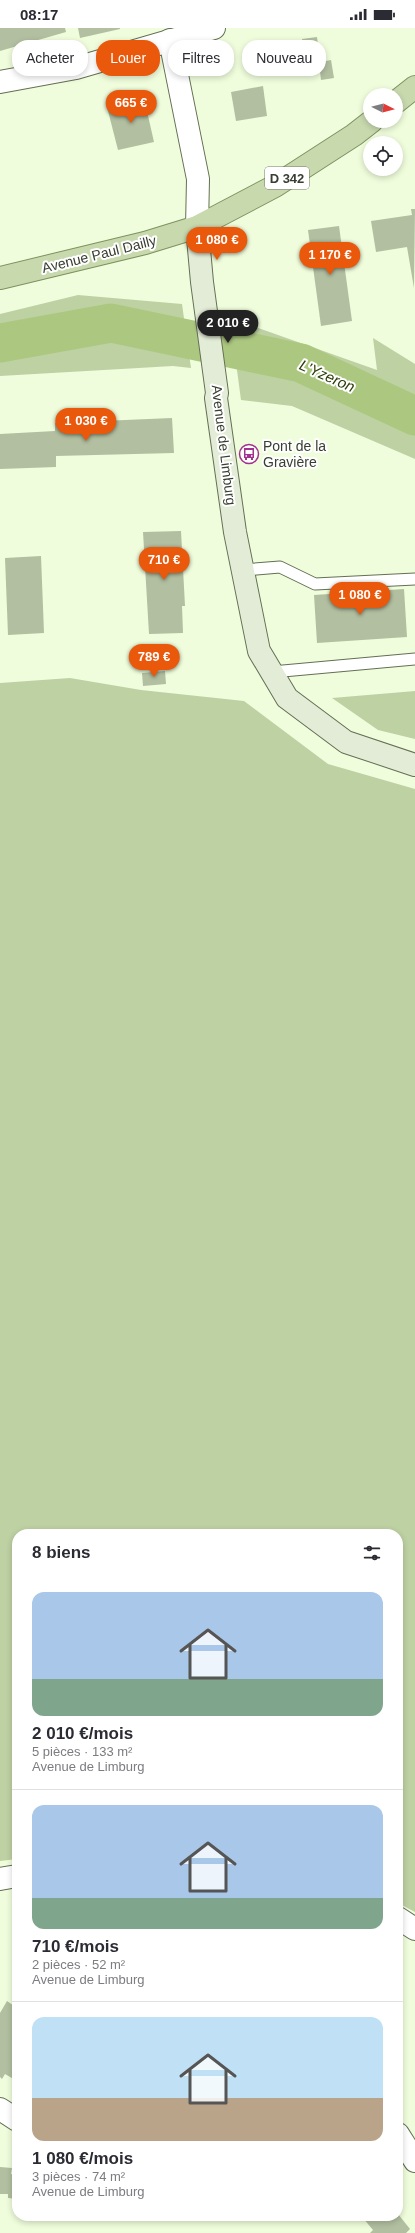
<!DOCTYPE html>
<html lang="fr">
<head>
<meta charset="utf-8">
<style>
	:root { --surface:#fff; --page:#f7f7f7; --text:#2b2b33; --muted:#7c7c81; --line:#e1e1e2; --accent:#ea580c }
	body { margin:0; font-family:Arial,sans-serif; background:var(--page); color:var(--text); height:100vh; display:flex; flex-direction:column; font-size:15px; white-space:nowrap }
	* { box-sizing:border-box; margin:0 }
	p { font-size:13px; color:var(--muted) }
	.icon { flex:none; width:22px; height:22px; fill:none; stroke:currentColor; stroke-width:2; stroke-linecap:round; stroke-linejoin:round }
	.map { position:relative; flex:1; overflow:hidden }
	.drawer { position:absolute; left:12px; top:1501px; width:391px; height:692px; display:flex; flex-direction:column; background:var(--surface); border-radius:16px; box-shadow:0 2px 6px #0003 }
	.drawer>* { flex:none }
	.hud { position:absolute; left:12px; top:12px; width:391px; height:36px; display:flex; gap:8px }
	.needle { width:26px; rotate:96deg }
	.tools { position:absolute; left:363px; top:60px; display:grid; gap:8px }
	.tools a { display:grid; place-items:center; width:40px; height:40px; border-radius:50%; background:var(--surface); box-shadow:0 2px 6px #0003; font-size:20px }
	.price { position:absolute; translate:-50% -34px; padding:0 9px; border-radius:14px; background:var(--accent); color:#fff; font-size:13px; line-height:26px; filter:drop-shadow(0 1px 2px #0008) }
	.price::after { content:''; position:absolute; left:50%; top:24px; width:12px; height:9px; margin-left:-6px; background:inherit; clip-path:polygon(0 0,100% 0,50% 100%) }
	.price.on { background:#222; color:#fff }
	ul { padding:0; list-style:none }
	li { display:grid; align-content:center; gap:8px; height:212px; padding:0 20px }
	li+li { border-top:1px solid var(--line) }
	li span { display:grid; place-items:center; height:124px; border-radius:12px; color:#555 }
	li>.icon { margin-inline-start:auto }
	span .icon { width:72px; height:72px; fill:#fffc; stroke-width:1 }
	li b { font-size:17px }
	h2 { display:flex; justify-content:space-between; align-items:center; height:48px; padding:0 20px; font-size:17px }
	.pill { padding:0 14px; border-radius:16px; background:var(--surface); box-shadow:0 2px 6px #0003; font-size:14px; line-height:36px }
	.pill.on { background:var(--accent); color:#fff }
	.status { display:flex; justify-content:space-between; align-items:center; height:28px; padding:0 20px; background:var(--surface); direction:ltr }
	.status svg { height:11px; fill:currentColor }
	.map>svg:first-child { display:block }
</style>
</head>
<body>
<div class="status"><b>08:17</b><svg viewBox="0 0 49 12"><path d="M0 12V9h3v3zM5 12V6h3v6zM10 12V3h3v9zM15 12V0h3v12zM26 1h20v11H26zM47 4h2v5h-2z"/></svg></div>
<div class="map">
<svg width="415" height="2205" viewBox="0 0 415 2205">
	<rect width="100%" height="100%" fill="#effddc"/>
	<g fill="#bed1a3">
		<path d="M 78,267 L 182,276 L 191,340 L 173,338 L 0,348 L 0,286 Z"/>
		<path d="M 230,290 L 377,342 L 373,310 L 415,336 L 415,431 L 292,378 L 241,372 Z"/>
		<path d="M 70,650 L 141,662 L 244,673 L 328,736 L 415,761 L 415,1884 L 398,1875 L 398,1506 L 17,1506 L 17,1831 L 0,1833 L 0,655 Z"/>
		<path d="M 415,663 L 415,711 L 378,702 L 332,670 Z"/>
	</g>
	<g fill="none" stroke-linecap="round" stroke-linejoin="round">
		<path stroke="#acc880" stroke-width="39" d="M 0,315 L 111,295 L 301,335 L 415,388"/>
	</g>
	<g fill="#b2bfa0">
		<path d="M 0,0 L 65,0 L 66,4 L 0,23 Z"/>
		<path d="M 78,0 L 120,0 L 120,1 L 80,10 Z"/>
		<path d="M 317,9 L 320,34 L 331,32 L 334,50 L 321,52 L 319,35 L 306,37 L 307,46 L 295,47 L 293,39 L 281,41 L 278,25 L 303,21 L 302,11 Z"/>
		<path d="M 263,58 L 267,88 L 236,93 L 231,64 Z"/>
		<path d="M 144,70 L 154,114 L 118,122 L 107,79 Z"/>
		<path d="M 411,181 L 415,181 L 414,260 L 407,219 L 376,224 L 371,193 L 412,187 Z"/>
		<path d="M 339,198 L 352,293 L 321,298 L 308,202 Z"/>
		<path d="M 172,390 L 174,425 L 56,428 L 56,439 L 0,441 L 0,406 L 55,403 L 55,395 Z"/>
		<path d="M 181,503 L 185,578 L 182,578 L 183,605 L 149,606 L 143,504 Z"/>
		<path d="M 41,528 L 44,605 L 8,607 L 5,530 Z"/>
		<path d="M 404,561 L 407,609 L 317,615 L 314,567 Z"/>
		<path d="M 165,643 L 166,656 L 143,658 L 142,645 Z"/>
		<path d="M 7,1973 L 17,1980 L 17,2053 L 5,2046 L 2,2051 L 0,2049 L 0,1985 Z"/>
		<path d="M 0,2139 L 12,2140 L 11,2146 L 17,2147 L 17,2171 L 8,2170 L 8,2166 L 0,2166 Z"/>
		<path d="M 398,2186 L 410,2201 L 406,2205 L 370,2205 L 373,2202 L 363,2190 L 365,2188 L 383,2188 L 386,2192 Z"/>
	</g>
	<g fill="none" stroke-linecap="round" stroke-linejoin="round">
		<defs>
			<g id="lane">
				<path d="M 243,542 L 280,539 L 315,556 L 415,551"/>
				<path d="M 272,644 L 415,631"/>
			</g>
			<g id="street">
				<path d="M 170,12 L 198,151 L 197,199"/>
				<path d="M 0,54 L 76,40 L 214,0"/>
				<path d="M 0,1851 L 17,1848"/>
				<path d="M 398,1890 L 415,1901"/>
				<path d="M 0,2081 L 17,2092"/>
				<path d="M 398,2106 L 415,2133"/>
			</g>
			<path id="secondary" d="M 197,199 L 202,254 L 217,365 L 216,370 L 235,504 L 259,623 L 287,670 L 346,714 L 415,737"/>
			<g id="primary">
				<path d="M 396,74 L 415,59"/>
				<path d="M 0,250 L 145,215 L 197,199 L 275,158 L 354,107 L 372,93"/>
			</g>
		</defs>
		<use href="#lane" stroke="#646f53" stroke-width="13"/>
		<use href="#street" stroke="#646f53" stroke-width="24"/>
		<use href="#secondary" stroke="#646f53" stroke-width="24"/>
		<use href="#primary" stroke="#7e925f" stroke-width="24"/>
		<use href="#lane" stroke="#fff" stroke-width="11"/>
		<use href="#street" stroke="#fff" stroke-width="22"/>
		<use href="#secondary" stroke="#e3ecd6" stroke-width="22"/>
		<use href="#primary" stroke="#c8d9ae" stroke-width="22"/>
	</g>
	<defs>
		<symbol id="bus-ring" viewBox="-11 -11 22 22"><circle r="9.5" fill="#fff" stroke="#a3328e" stroke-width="1.5"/><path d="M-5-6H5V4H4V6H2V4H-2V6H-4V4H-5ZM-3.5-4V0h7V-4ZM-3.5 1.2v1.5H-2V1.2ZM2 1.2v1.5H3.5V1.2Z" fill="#a3328e"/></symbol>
	</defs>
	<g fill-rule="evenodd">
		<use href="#bus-ring" x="238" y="415" width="22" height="22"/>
	</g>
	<g text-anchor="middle" stroke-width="4" stroke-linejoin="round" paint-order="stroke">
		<rect fill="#fff" stroke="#74786f" stroke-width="1" x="265" y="139" width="44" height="22" rx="3"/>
		<g font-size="13" font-weight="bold" fill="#383e31">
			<text x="287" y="155">D 342</text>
		</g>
		<g font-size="14" fill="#383e31" stroke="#fff">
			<text transform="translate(99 226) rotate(-14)" y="5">Avenue Paul Dailly</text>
			<text transform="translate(224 417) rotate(83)" y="5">Avenue de Limburg</text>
		</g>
		<g font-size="14" fill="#383e31" stroke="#fff" text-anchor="start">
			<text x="263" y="423">Pont de la<tspan x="263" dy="16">Gravière</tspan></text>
		</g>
		<g font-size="15" font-style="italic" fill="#2d3e08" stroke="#fff">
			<text transform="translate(327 348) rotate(24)" y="5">L'Yzeron</text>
		</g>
	</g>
</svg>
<div class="tools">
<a><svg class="needle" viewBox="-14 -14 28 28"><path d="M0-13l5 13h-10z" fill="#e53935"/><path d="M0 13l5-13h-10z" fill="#7c7c81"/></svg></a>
<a><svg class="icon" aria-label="locate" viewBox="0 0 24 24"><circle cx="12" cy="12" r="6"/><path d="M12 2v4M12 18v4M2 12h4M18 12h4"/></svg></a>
</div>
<b class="price" style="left:131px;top:96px">665 €</b>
<b class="price" style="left:217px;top:233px">1 080 €</b>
<b class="price" style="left:330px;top:248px">1 170 €</b>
<b class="price on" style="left:228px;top:316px">2 010 €</b>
<b class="price" style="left:86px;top:414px">1 030 €</b>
<b class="price" style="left:164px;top:553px">710 €</b>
<b class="price" style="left:360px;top:588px">1 080 €</b>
<b class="price" style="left:154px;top:650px">789 €</b>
<div class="hud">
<a class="pill">Acheter</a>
<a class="pill on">Louer</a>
<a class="pill">Filtres</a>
<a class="pill">Nouveau</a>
</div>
<section class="drawer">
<h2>8 biens<svg class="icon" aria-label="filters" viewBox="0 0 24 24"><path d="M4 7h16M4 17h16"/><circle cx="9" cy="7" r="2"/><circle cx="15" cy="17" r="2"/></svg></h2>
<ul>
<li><span style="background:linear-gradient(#a9c7e8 70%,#7fa58c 0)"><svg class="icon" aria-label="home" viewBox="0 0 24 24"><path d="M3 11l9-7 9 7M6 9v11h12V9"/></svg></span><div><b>2 010 €/mois</b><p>5 pièces · 133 m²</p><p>Avenue de Limburg</p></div></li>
<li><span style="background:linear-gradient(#a9c7e8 75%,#7fa58c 0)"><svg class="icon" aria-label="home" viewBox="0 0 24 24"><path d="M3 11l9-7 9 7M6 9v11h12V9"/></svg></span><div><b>710 €/mois</b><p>2 pièces · 52 m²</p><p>Avenue de Limburg</p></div></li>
<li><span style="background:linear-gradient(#bfe0f5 65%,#b9a48a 0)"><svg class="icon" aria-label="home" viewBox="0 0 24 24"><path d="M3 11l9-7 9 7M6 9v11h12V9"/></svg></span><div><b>1 080 €/mois</b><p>3 pièces · 74 m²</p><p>Avenue de Limburg</p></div></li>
</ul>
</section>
</div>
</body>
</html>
